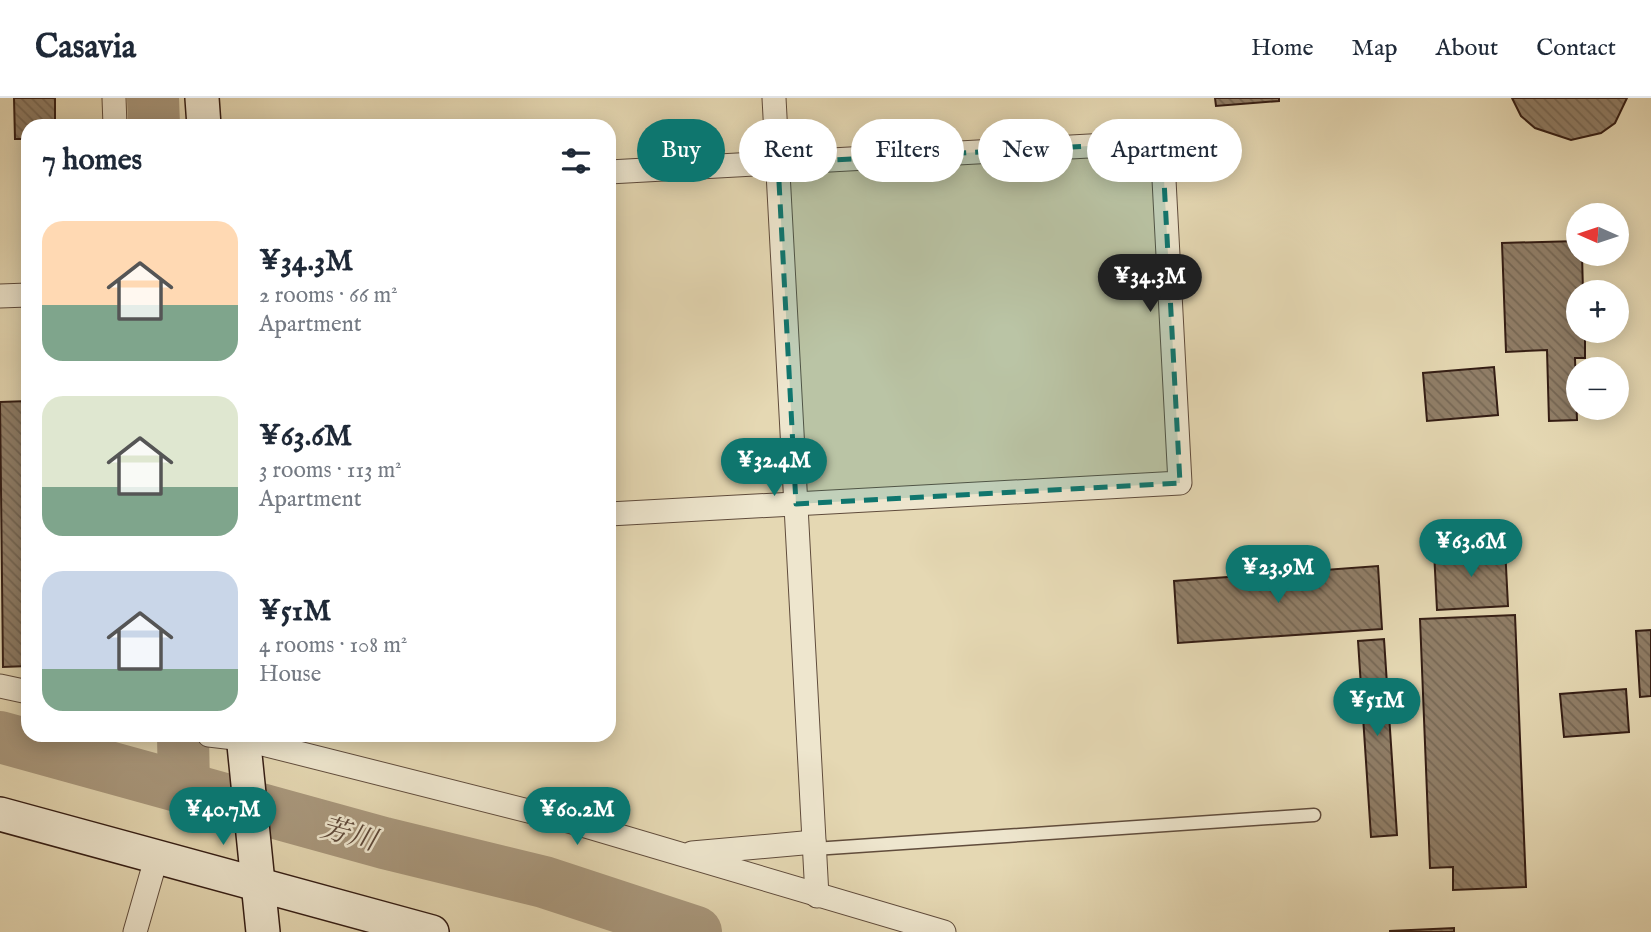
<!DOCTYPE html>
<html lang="en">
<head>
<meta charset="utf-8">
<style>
	:root { --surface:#fff; --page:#f2f2f3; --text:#1f2937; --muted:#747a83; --line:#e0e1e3; --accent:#0f766e }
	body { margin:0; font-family:"IM FELL English","Noto Serif JP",serif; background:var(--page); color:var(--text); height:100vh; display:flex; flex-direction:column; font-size:26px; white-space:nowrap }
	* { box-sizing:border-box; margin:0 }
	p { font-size:23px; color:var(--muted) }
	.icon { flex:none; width:38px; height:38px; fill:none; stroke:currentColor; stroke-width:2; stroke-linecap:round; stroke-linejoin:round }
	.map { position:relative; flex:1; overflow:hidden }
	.drawer { position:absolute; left:21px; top:21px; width:595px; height:623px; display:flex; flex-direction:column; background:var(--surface); border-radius:21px; box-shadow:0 4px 18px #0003 }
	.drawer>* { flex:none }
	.banner { position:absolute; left:637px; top:21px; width:665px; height:63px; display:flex; gap:14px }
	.needle { width:46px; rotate:273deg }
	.tools { position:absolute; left:1566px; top:105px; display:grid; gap:14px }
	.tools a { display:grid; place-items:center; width:63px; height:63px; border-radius:50%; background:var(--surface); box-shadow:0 4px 18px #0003; font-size:35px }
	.price { position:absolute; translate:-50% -60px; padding:0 16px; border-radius:24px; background:var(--accent); color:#fff; font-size:23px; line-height:46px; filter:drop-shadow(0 2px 4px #0008) }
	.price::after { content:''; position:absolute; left:50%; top:42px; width:21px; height:16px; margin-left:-10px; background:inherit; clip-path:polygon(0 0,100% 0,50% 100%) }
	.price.selected { background:#222; color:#fff }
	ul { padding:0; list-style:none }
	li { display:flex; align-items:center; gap:21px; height:175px; padding:0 21px }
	li span { display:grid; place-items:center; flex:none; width:196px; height:140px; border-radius:21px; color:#555 }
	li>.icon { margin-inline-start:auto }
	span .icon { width:84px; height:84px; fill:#fffc; stroke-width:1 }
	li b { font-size:30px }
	h2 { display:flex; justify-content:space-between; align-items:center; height:84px; padding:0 21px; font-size:30px }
	.tag { padding:0 24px; border-radius:32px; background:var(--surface); box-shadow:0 4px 18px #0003; font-size:24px; line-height:63px }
	.tag.selected { background:var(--accent); color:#fff }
	header { display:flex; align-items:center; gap:42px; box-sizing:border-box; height:98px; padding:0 35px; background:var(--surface); border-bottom:2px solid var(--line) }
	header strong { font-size:33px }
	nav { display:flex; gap:38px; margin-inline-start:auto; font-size:24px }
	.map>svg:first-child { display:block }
</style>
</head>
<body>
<header>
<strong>Casavia</strong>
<nav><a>Home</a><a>Map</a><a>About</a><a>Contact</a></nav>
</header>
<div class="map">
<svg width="1651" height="834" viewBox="0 0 1651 834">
	<defs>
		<pattern id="building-back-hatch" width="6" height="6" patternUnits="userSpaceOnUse" patternTransform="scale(1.75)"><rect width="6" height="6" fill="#907e67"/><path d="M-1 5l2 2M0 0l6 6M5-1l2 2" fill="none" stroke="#766754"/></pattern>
	</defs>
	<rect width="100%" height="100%" fill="#e5d8b3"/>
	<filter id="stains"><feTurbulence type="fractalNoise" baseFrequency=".00286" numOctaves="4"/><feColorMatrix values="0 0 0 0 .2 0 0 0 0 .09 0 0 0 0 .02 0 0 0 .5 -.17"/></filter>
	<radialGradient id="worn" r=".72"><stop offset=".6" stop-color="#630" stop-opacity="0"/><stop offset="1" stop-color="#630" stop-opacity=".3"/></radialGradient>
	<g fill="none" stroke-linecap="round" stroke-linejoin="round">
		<g stroke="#a9987d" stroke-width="52">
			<path d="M 153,0 L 154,28"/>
			<path d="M 183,637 L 184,690"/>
			<path d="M 0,639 L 384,745 L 544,784 L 696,834"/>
		</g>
	</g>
	<g fill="url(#building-back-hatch)" stroke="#341d14" stroke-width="2">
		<path d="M 14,0 L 55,0 L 55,28 L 28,28 L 28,41 L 15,41 Z"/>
		<path d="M 1215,0 L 1279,0 L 1279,3 L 1216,8 Z"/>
		<path d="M 1512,0 L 1627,0 L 1615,25 L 1601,35 L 1571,42 L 1535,30 L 1521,18 Z"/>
		<path d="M 1578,143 L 1578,156 L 1582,156 L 1583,194 L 1578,194 L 1578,233 L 1585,233 L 1585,260 L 1575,260 L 1577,322 L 1549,323 L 1547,252 L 1506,254 L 1502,145 Z"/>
		<path d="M 1494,269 L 1498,317 L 1427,323 L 1423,275 Z"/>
		<path d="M 28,303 L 28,568 L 3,569 L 0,304 Z"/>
		<path d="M 1505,449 L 1508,508 L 1437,512 L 1434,453 Z"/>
		<path d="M 1378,468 L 1382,531 L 1178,545 L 1174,483 Z"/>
		<path d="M 1515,517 L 1526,789 L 1453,792 L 1453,769 L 1430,770 L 1420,521 Z"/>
		<path d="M 1651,532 L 1651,598 L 1640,599 L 1636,533 Z"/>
		<path d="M 1384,541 L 1397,737 L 1371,739 L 1358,543 Z"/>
		<path d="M 1626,591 L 1629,634 L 1564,639 L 1560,596 Z"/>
		<path d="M 1454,830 L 1454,834 L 1390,834 L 1390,833 Z"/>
	</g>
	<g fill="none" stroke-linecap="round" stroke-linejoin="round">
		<defs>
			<path id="lane" d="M 814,751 L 1314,717"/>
			<g id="street">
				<path d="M 114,0 L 115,28"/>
				<path d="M 774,0 L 817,798"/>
				<path d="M 609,74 L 1162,44 L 1180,385 L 609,416"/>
				<path d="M 0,198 L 28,197"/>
				<path d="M 0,588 L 28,594"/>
				<path d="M 209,637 L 243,641 L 572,724 L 944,834"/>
				<path d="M 692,755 L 814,744"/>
				<path d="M 135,834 L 156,761"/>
			</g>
			<g id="secondary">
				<path d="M 202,0 L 204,28"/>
				<path d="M 243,637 L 263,834"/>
				<path d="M 0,716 L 432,834"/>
			</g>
		</defs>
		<use href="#lane" stroke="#604c3c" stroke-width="15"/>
		<use href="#street" stroke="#604c3c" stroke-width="25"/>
		<use href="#secondary" stroke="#341d14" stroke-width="36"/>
		<use href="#lane" stroke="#eee6ce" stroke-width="12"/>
		<use href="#street" stroke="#eee6ce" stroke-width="23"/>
		<use href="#secondary" stroke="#eee6ce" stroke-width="33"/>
	</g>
	<path fill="#0f766e" fill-opacity="0.2" stroke="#0f766e" stroke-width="5" stroke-dasharray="14 9" stroke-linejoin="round" d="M 1162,44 L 1180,385 L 796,406 L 778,65 Z"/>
	<g text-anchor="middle" stroke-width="5" stroke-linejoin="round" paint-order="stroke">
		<g font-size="28" font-style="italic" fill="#5d4839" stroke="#eee6ce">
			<text transform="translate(349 735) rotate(15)" y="10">芳川</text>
		</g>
	</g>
	<rect width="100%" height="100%" filter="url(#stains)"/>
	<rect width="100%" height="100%" fill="url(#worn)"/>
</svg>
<div class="tools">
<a><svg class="needle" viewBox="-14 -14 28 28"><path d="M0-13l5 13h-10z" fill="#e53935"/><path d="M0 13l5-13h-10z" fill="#747a83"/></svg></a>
<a>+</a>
<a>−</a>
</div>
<b class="price selected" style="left:1150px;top:216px">¥34.3M</b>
<b class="price" style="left:774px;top:400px">¥32.4M</b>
<b class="price" style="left:1471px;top:481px">¥63.6M</b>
<b class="price" style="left:1278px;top:507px">¥23.9M</b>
<b class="price" style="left:1377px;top:640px">¥51M</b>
<b class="price" style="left:223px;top:749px">¥40.7M</b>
<b class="price" style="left:577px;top:749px">¥60.2M</b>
<div class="banner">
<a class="tag selected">Buy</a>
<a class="tag">Rent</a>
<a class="tag">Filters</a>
<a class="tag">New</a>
<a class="tag">Apartment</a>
</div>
<section class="drawer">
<h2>7 homes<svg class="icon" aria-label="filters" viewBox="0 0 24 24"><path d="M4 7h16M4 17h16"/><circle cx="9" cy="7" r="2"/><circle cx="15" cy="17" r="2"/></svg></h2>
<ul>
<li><span style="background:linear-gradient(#ffd9b3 60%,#7fa58c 0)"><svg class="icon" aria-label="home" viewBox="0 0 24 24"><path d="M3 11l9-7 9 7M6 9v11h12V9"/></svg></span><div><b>¥34.3M</b><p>2 rooms · 66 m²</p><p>Apartment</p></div></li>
<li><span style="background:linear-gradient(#dfe7d0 65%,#7fa58c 0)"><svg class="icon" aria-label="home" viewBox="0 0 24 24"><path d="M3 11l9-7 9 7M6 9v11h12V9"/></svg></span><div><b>¥63.6M</b><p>3 rooms · 113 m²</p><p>Apartment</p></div></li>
<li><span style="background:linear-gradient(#c9d6e8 70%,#7fa58c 0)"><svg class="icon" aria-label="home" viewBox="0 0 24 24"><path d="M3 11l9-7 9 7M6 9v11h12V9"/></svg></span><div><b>¥51M</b><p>4 rooms · 108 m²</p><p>House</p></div></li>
</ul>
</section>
</div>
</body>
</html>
